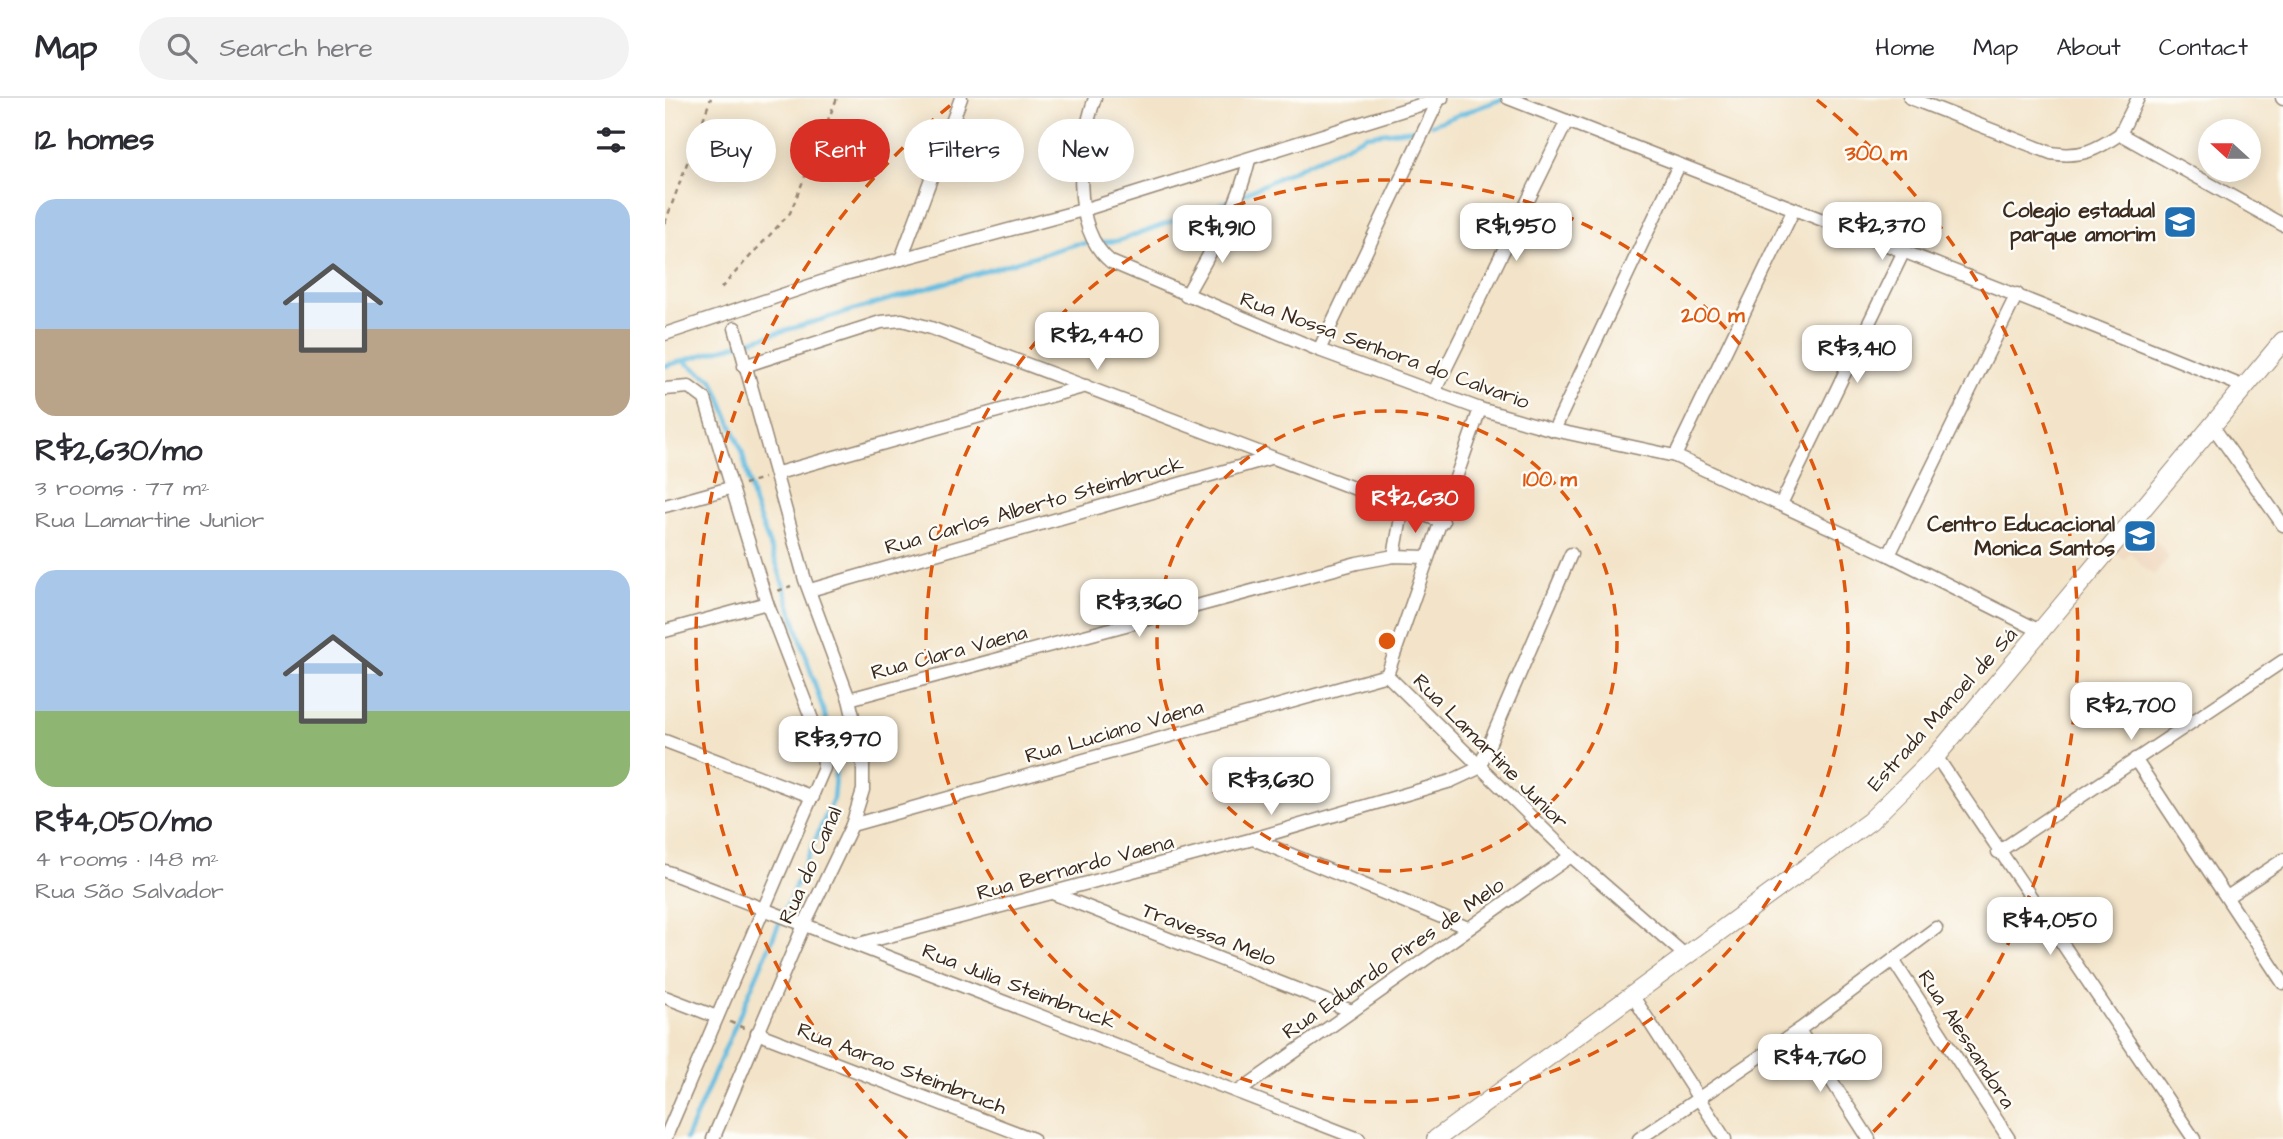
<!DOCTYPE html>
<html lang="en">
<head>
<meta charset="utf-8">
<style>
	:root { --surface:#fff; --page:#f2f2f3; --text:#2b2b33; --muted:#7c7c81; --line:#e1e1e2; --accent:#d93025 }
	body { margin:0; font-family:"Architects Daughter",sans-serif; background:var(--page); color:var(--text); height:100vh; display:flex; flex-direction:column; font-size:26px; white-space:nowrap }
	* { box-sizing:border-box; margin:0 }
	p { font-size:23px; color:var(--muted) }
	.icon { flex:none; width:38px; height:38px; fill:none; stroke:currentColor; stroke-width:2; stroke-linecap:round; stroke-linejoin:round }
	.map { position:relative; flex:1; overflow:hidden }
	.panel { display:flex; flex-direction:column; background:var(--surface); width:665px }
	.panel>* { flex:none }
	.banner { position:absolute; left:21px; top:21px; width:665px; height:63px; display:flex; gap:14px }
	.needle { width:46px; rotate:291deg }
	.fabs { position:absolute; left:1533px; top:21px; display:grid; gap:14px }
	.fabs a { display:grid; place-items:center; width:63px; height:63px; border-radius:50%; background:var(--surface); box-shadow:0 4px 18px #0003; font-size:35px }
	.price { position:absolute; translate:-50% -60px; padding:0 16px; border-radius:14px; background:#fff; color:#222; font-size:23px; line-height:46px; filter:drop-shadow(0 2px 4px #0008) }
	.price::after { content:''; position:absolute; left:50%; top:42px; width:21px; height:16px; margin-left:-10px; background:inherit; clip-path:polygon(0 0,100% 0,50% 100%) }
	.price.on { background:var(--accent); color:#fff }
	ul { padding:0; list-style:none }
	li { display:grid; align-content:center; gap:14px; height:371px; padding:0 35px }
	li span { display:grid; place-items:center; height:217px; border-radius:21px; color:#555 }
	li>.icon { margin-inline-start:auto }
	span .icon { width:126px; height:126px; fill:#fffc; stroke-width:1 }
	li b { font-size:30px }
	h2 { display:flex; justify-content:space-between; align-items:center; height:84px; padding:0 35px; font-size:30px }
	.chip { padding:0 24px; border-radius:32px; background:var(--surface); box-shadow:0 4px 18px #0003; font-size:24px; line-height:63px }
	.chip.on { background:var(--accent); color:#fff }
	header { display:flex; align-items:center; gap:42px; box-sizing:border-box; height:98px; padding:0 35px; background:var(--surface); border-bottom:2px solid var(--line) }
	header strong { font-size:33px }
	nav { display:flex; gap:38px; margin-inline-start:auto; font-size:24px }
	.search { width:490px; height:63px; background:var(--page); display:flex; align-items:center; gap:18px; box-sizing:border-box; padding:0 24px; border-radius:38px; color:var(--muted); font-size:26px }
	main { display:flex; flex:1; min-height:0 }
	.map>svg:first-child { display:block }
</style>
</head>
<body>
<header>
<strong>Map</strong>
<div class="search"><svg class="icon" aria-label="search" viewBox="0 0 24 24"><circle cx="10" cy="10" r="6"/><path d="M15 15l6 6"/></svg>Search here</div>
<nav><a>Home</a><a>Map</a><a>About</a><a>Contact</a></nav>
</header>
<main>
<section class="panel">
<h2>12 homes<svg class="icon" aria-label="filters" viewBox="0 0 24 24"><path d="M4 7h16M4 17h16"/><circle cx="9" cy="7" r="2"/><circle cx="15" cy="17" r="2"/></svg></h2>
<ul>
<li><span style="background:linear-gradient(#a9c7e8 60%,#b9a48a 0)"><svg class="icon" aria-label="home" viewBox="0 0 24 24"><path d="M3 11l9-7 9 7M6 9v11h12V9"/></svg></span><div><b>R$2,630/mo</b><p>3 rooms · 77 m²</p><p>Rua Lamartine Junior</p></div></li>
<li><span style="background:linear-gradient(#a9c7e8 65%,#8fb573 0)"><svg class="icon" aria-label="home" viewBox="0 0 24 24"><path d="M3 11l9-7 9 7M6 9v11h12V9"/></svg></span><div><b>R$4,050/mo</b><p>4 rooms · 148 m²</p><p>Rua São Salvador</p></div></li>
</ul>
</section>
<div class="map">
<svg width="1618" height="1041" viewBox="0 0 1618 1041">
	<rect width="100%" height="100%" fill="#fdfcf7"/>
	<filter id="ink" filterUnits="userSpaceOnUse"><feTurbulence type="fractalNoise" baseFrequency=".0143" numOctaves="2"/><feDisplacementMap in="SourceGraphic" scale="14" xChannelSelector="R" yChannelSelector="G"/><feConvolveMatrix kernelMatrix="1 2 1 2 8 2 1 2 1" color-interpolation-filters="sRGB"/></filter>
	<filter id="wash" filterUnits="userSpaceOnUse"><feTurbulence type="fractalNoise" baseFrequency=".00686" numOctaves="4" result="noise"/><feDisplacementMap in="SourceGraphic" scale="28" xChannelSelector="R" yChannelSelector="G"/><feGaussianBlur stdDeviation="1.57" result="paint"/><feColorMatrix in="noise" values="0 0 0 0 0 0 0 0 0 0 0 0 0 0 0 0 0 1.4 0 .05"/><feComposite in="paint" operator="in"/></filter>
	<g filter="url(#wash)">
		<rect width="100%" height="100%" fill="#f3e4c9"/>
		<path fill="#efd6bb" d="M 1474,422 L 1504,459 L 1489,477 L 1477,469 L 1465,454 L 1459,462 L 1450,453 Z"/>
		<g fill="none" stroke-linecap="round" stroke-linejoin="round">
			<g stroke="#63bce0" stroke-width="4.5">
				<path d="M 766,27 L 840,0"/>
				<path d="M 575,98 L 702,37 L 758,30"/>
				<path d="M 18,263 L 48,282 L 77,353 L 89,406 L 112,467 L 172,656 L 168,701 L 21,1041"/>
				<path d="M 0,268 L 411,146 L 453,143 L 567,102"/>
			</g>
		</g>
	</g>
	<g filter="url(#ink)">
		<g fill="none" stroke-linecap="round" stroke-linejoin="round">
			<defs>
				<g id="minor">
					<path d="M 430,0 C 414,45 404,130 446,164 L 654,252 L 815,311 L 889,332 L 1010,358 L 1224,457 L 1377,534"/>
					<path d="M 843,0 C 1088,96 1334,188 1577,288"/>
					<path d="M 1245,0 L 1386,55 C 1416,60 1431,52 1455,36"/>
					<path d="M 1617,0 L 1618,1"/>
					<path d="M 1455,36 L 1618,127"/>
					<path d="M 1455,36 L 1473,0"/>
					<path d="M 236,161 L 296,0"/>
					<path d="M 521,198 C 545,154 573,111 584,62"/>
					<path d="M 0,236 L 180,176 L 418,112 L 777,0"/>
					<path d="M 654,252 L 774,1"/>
					<path d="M 79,268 L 216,224 L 237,222 L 266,230 L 778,424"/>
					<path d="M 0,291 L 24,289 L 40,301 L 102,505 L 158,650 L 159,670 L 0,1041"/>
					<path d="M 770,292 L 902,23"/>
					<path d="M 1546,326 L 1618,427"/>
					<path d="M 889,332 L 1014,67"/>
					<path d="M 1010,358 L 1129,111"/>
					<path d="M 113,375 L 421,288"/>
					<path d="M 1116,406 L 1238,155"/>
					<path d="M 0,408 L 65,390"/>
					<path d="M 1224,457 L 1352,196"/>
					<path d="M 729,458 L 738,409"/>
					<path d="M 145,492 L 605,360"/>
					<path d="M 0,533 L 102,505"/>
					<path d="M 722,577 L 906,758 L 1021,858"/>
					<path d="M 722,577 L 815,311"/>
					<path d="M 184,601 L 692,465 L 729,458 L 761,459"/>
					<path d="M 0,643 L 148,699"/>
					<path d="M 1271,658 L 1529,1041"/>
					<path d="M 1470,661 L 1618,885"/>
					<path d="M 187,727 L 722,577"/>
					<path d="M 588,741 L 803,830"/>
					<path d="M 1333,754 L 1618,563"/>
					<path d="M 0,773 L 694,1041"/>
					<path d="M 387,795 L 687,913"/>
					<path d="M 1562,799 L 1618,762"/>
					<path d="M 194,846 L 588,741 L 786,683 L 814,670 L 906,456"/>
					<path d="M 1228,862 L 1344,1041"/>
					<path d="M 967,897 L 1060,1041"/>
					<path d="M 0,899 L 52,919"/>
					<path d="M 1134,932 L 1204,1041"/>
					<path d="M 92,935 L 368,1041"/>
					<path d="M 573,994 L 906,758"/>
					<path d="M 48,1041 L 139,827 L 187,727 L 198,692 L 198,661 L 184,601 L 140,482 L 70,230"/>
					<path d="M 974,1041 L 1134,932 L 1271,830"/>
				</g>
				<path id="secondary" d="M 771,1041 L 1205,723 L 1271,658 L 1618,243"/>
			</defs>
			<use href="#minor" stroke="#978774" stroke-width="15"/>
			<use href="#secondary" stroke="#978774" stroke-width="20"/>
			<g stroke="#978774" stroke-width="2.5" stroke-dasharray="5 5" stroke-linecap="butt">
				<path d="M 0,125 L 46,0"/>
				<path d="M 56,190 L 125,115 L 172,0"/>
				<path d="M 79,386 L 99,380"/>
				<path d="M 113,493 L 126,488"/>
				<path d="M 65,924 L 81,931"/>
			</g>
			<use href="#minor" stroke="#fff" stroke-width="12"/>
			<use href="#secondary" stroke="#fff" stroke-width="18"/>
		</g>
	</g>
	<g fill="none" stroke="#df570d" stroke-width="3.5" stroke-dasharray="12 9">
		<circle cx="722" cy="543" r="230"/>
		<circle cx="722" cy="543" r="461"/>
		<path d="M242 1040A691 691 0 0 1 292 2M1152 2A691 691 0 0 1 1202 1040"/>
	</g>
	<defs>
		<symbol id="school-square" viewBox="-11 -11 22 22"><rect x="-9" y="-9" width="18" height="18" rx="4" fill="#1f6fb2" stroke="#fdfcf7"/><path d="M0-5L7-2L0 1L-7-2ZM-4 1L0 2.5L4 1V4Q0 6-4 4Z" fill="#fff"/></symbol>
	</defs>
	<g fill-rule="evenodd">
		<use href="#school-square" x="1496" y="105" width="38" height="38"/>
		<use href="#school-square" x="1456" y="419" width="38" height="38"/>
	</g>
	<g text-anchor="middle" stroke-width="5" stroke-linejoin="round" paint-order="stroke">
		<g font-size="21" font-weight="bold" fill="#3b2a1e" stroke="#fdfcf7" text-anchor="end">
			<text x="1490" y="119">Colegio estadual<tspan x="1490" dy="24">parque amorim</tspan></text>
			<text x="1450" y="433">Centro Educacional<tspan x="1450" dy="24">Monica Santos</tspan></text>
		</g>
		<g font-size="21" fill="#3b2a1e" stroke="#fdfcf7">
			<text transform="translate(720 252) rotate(20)" y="7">Rua Nossa Senhora do Calvario</text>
			<text transform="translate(369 407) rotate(-16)" y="7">Rua Carlos Alberto Steimbruck</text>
			<text transform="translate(284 554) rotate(-15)" y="7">Rua Clara Vaena</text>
			<text transform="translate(1277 611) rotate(-48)" y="7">Estrada Manoel de Sá</text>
			<text transform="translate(449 633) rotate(-16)" y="7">Rua Luciano Vaena</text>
			<text transform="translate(826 653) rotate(45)" y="7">Rua Lamartine Junior</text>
			<text transform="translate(145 767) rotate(-66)" y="7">Rua do Canal</text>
			<text transform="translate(410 769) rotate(-15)" y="7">Rua Bernardo Vaena</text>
			<text transform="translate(544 836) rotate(21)" y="7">Travessa Melo</text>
			<text transform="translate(728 860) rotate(-35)" y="7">Rua Eduardo Pires de Melo</text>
			<text transform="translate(354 888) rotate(21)" y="7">Rua Julia Steimbruck</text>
			<text transform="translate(1302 941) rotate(57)" y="7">Rua Alessandora</text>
			<text transform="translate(237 970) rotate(21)" y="7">Rua Aarao Steimbruch</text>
		</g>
	</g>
	<circle cx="722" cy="543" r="10" fill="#df570d" stroke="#fdfcf7" stroke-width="3.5"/>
	<g font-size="21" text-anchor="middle" font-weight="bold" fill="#df570d" stroke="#fdfcf7" stroke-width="5" stroke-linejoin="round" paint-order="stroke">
		<text x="1211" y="62">300 m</text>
		<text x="1048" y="224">200 m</text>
		<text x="885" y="388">100 m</text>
	</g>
</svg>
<div class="fabs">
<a><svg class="needle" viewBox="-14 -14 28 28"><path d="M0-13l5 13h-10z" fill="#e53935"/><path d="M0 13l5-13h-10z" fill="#7c7c81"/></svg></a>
</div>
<b class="price" style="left:1217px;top:164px">R$2,370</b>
<b class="price" style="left:851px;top:165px">R$1,950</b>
<b class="price" style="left:557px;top:167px">R$1,910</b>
<b class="price" style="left:432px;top:274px">R$2,440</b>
<b class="price" style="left:1192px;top:287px">R$3,410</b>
<b class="price on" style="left:750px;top:437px">R$2,630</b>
<b class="price" style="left:474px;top:541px">R$3,360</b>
<b class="price" style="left:1466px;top:644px">R$2,700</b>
<b class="price" style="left:173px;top:678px">R$3,970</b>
<b class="price" style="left:606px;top:719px">R$3,630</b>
<b class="price" style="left:1385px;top:859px">R$4,050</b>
<b class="price" style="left:1155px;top:996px">R$4,760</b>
<div class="banner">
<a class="chip">Buy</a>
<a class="chip on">Rent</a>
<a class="chip">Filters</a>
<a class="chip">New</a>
</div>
</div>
</main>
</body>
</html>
